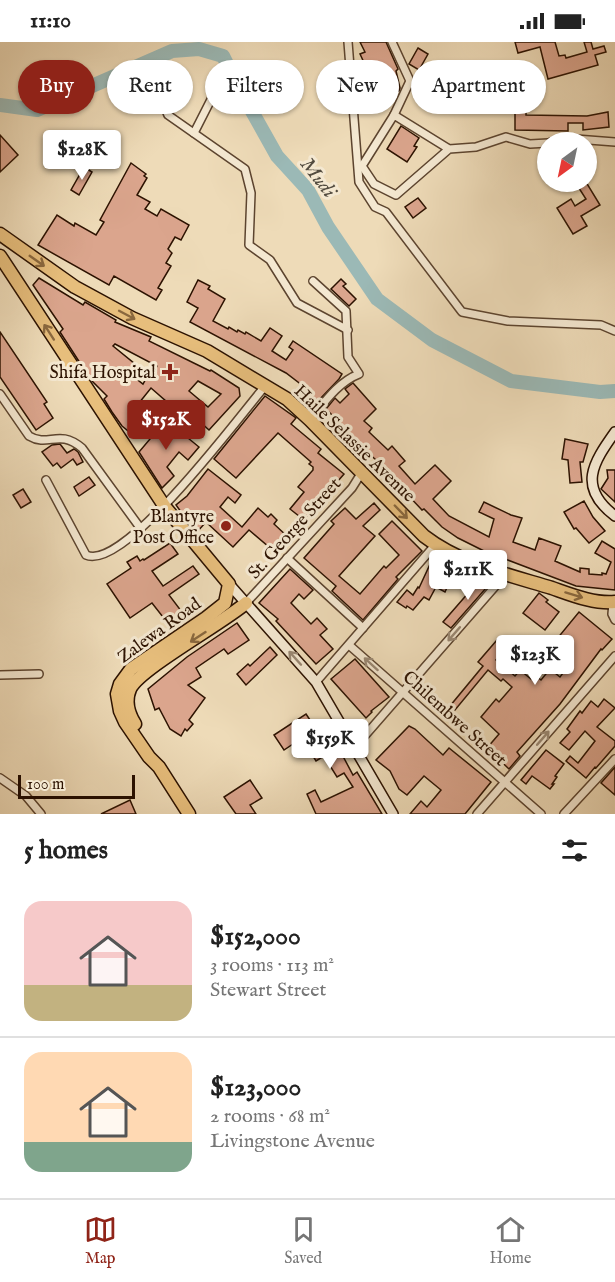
<!DOCTYPE html>
<html lang="en">
<head>
<meta charset="utf-8">
<style>
	:root { --surface:#fff; --page:#f2f2f2; --text:#222; --muted:#767676; --line:#e0e0e0; --accent:#8f2418 }
	body { margin:0; font-family:"IM FELL English",serif; background:var(--page); color:var(--text); height:100vh; display:flex; flex-direction:column; font-size:22px; white-space:nowrap }
	* { box-sizing:border-box; margin:0 }
	p { font-size:20px; color:var(--muted) }
	.icon { flex:none; width:33px; height:33px; fill:none; stroke:currentColor; stroke-width:2; stroke-linecap:round; stroke-linejoin:round }
	.map { position:relative; height:772px; overflow:hidden }
	.drawer { display:flex; flex-direction:column; background:var(--surface); flex:1 }
	.drawer>* { flex:none }
	.banner { position:absolute; left:18px; top:18px; width:579px; height:54px; display:flex; gap:12px }
	.needle { width:39px; rotate:213deg }
	.tools { position:absolute; left:537px; top:90px; display:grid; gap:12px }
	.tools a { display:grid; place-items:center; width:60px; height:60px; border-radius:50%; background:var(--surface); box-shadow:0 2px 4px #0004; font-size:30px }
	.scale { position:absolute; left:18px; bottom:15px; width:117px; box-sizing:border-box; padding-left:6px; border:3px solid #2c1201; border-top:0; font-size:16px; line-height:21px; white-space:nowrap; color:#2c1201; -webkit-text-stroke:4px #f4e8d1; paint-order:stroke }
	.price { position:absolute; translate:-50% -51px; padding:0 14px; border-radius:6px; background:#fff; color:#222; font-size:20px; line-height:39px; filter:drop-shadow(0 2px 3px #0008) }
	.price::after { content:''; position:absolute; left:50%; top:36px; width:18px; height:14px; margin-left:-9px; background:inherit; clip-path:polygon(0 0,100% 0,50% 100%) }
	.price.current { background:var(--accent); color:#fff }
	ul { padding:0; list-style:none }
	li { display:flex; align-items:center; gap:18px; height:150px; padding:0 24px }
	li+li { border-top:2px solid var(--line) }
	li span { display:grid; place-items:center; flex:none; width:168px; height:120px; border-radius:18px; color:#555 }
	li>.icon { margin-inline-start:auto }
	span .icon { width:72px; height:72px; fill:#fffc; stroke-width:1 }
	li b { font-size:26px }
	h2 { display:flex; justify-content:space-between; align-items:center; height:72px; padding:0 24px; font-size:26px }
	.pill { padding:0 21px; border-radius:27px; background:var(--surface); box-shadow:0 2px 4px #0004; font-size:21px; line-height:54px }
	.pill.current { background:var(--accent); color:#fff }
	.status { display:flex; justify-content:space-between; align-items:center; height:42px; padding:0 30px; background:var(--surface); direction:ltr }
	.status svg { height:16px; fill:currentColor }
	.tabs { display:flex; justify-content:space-around; align-items:center; height:84px; border-top:2px solid var(--line); background:var(--surface); font-size:16px; color:var(--muted) }
	.tabs a { display:grid; justify-items:center; gap:3px }
	.tabs .current { color:var(--accent) }
	.map>svg:first-child { display:block }
</style>
</head>
<body>
<div class="status"><b>11:10</b><svg viewBox="0 0 49 12"><path d="M0 12V9h3v3zM5 12V6h3v6zM10 12V3h3v9zM15 12V0h3v12zM26 1h20v11H26zM47 4h2v5h-2z"/></svg></div>
<div class="map">
<svg width="615" height="772" viewBox="0 0 615 772">
	<rect width="100%" height="100%" fill="#eedbb8"/>
	<filter id="stains"><feTurbulence type="fractalNoise" baseFrequency=".00333" numOctaves="4"/><feColorMatrix values="0 0 0 0 .2 0 0 0 0 .09 0 0 0 0 .02 0 0 0 .5 -.17"/></filter>
	<radialGradient id="worn" r=".72"><stop offset=".6" stop-color="#630" stop-opacity="0"/><stop offset="1" stop-color="#630" stop-opacity=".3"/></radialGradient>
	<g fill="none" stroke-linecap="round" stroke-linejoin="round">
		<path stroke="#9bb9b6" stroke-width="14" d="M 0,63 L 37,68 L 172,9 L 199,7 L 223,14 L 240,48 L 277,114 L 308,148 L 328,185 L 377,257 L 432,298 L 511,339 L 600,350 L 615,349"/>
	</g>
	<g fill="#dba58d" stroke="#2c1201" stroke-width="1.5" fill-rule="evenodd">
		<path d="M 360,0 L 386,0 L 398,27 L 396,29 L 400,46 L 399,49 L 394,51 L 389,33 L 373,40 L 360,12 L 365,10 Z"/>
		<path d="M 515,0 L 555,0 L 559,14 L 565,13 L 566,16 L 587,10 L 584,0 L 591,0 L 593,7 L 604,4 L 606,10 L 595,13 L 598,23 L 548,37 L 540,5 L 518,11 Z"/>
		<path d="M 418,6 L 428,12 L 419,28 L 409,22 Z"/>
		<path d="M 515,70 L 526,70 L 526,73 L 587,74 L 608,70 L 609,85 L 583,88 L 583,81 L 568,81 L 568,89 L 515,88 Z"/>
		<path d="M 401,84 L 419,96 L 414,104 L 417,105 L 407,120 L 387,107 Z"/>
		<path d="M 0,93 L 18,113 L 0,130 Z"/>
		<path d="M 131,121 L 146,132 L 144,134 L 147,136 L 137,153 L 150,160 L 145,167 L 157,174 L 161,167 L 189,183 L 181,198 L 175,195 L 168,207 L 172,211 L 166,221 L 171,224 L 158,246 L 162,248 L 156,258 L 114,234 L 109,243 L 38,203 L 57,173 L 74,184 L 75,181 L 96,193 L 104,180 L 100,178 Z"/>
		<path d="M 84,125 L 92,130 L 79,153 L 71,148 Z"/>
		<path d="M 575,140 L 586,140 L 600,163 L 581,174 L 587,184 L 573,192 L 557,166 L 571,157 L 575,164 L 586,157 Z"/>
		<path d="M 418,156 L 426,166 L 413,176 L 405,165 Z"/>
		<path d="M 39,236 L 83,263 L 85,260 L 116,278 L 115,280 L 151,295 L 149,299 L 210,329 L 211,328 L 239,346 L 240,354 L 209,388 L 179,361 L 177,364 L 166,359 L 151,346 L 135,366 L 147,377 L 133,393 L 122,384 L 112,370 L 104,357 L 107,354 L 91,338 L 60,290 L 63,287 L 33,243 ZM 115,302 L 157,324 L 151,336 L 148,333 L 143,342 L 129,331 L 135,322 L 113,304 ZM 198,339 L 221,352 L 208,365 L 189,349 Z"/>
		<path d="M 341,237 L 346,242 L 343,244 L 356,257 L 349,264 L 331,247 Z"/>
		<path d="M 198,238 L 210,244 L 208,247 L 225,257 L 213,279 L 228,287 L 229,285 L 237,290 L 238,288 L 245,292 L 246,290 L 261,299 L 270,286 L 282,294 L 272,309 L 286,318 L 293,308 L 289,305 L 293,299 L 342,332 L 339,337 L 318,359 L 305,349 L 307,347 L 286,331 L 190,280 L 198,266 L 187,260 Z"/>
		<path d="M 0,290 L 47,360 L 44,362 L 53,376 L 36,388 L 0,335 Z"/>
		<path d="M 353,341 L 376,367 L 364,379 L 372,386 L 369,390 L 388,408 L 392,404 L 405,419 L 399,424 L 415,442 L 435,423 L 451,439 L 433,457 L 449,474 L 489,495 L 494,477 L 479,470 L 484,460 L 511,473 L 522,476 L 513,500 L 535,508 L 539,496 L 561,504 L 555,519 L 580,530 L 580,526 L 589,527 L 589,532 L 602,533 L 602,531 L 606,532 L 611,520 L 595,511 L 602,499 L 615,507 L 615,548 L 576,544 L 484,509 L 458,496 L 442,485 L 424,467 L 422,468 L 389,433 L 387,435 L 374,420 L 376,418 L 341,386 L 343,384 L 326,367 L 335,356 L 340,361 L 349,352 L 345,347 Z"/>
		<path d="M 265,354 L 296,376 L 291,382 L 321,407 L 318,411 L 344,432 L 304,478 L 290,467 L 304,450 L 298,445 L 313,428 L 313,425 L 309,422 L 311,420 L 278,391 L 236,436 L 214,417 Z"/>
		<path d="M 166,378 L 199,405 L 188,418 L 179,410 L 167,425 L 174,434 L 162,446 L 139,410 Z"/>
		<path d="M 565,397 L 588,402 L 583,420 L 580,420 L 582,440 L 570,441 L 568,418 L 562,417 Z"/>
		<path d="M 60,402 L 67,411 L 74,407 L 78,410 L 83,420 L 77,423 L 73,417 L 61,426 L 57,421 L 53,424 L 42,410 L 52,403 Z"/>
		<path d="M 208,427 L 241,453 L 235,461 L 228,455 L 220,465 L 242,485 L 258,466 L 268,475 L 271,472 L 277,478 L 274,482 L 289,496 L 276,511 L 249,488 L 233,505 L 206,480 L 197,490 L 192,485 L 176,463 L 187,454 Z"/>
		<path d="M 607,428 L 615,428 L 615,460 L 601,447 L 608,436 Z"/>
		<path d="M 89,435 L 95,443 L 79,454 L 74,445 Z"/>
		<path d="M 23,447 L 31,460 L 21,466 L 13,453 Z"/>
		<path d="M 584,459 L 593,475 L 605,489 L 589,501 L 576,486 L 574,487 L 564,470 Z"/>
		<path d="M 374,461 L 380,468 L 363,484 L 375,494 L 339,534 L 360,552 L 384,524 L 386,526 L 399,513 L 379,492 L 392,479 L 422,509 L 396,535 L 398,537 L 363,578 L 332,549 L 336,544 L 304,516 L 334,482 L 331,479 L 345,466 L 356,477 Z"/>
		<path d="M 170,501 L 178,512 L 152,529 L 163,544 L 193,524 L 199,532 L 169,553 L 185,574 L 170,584 L 152,561 L 130,576 L 107,542 L 131,526 L 127,520 L 137,514 L 140,519 L 143,517 L 144,518 Z"/>
		<path d="M 432,518 L 455,528 L 445,550 L 436,545 L 429,558 L 424,555 L 413,568 L 407,564 L 406,566 L 397,560 L 407,548 L 413,553 L 418,545 L 419,546 Z"/>
		<path d="M 290,527 L 313,548 L 304,557 L 299,552 L 291,561 L 311,582 L 317,576 L 327,587 L 320,593 L 333,607 L 316,622 L 276,579 L 278,577 L 259,561 Z"/>
		<path d="M 483,534 L 494,537 L 451,586 L 443,580 Z"/>
		<path d="M 539,551 L 548,558 L 546,560 L 559,570 L 545,588 L 523,571 Z"/>
		<path d="M 579,570 L 612,597 L 602,608 L 601,607 L 560,662 L 517,710 L 520,714 L 509,727 L 487,706 L 499,692 L 481,675 L 496,657 L 499,660 L 512,645 L 503,637 L 501,639 L 488,628 L 455,668 L 450,664 L 483,624 L 478,620 L 497,598 L 502,601 L 507,596 L 512,600 L 496,618 L 515,634 L 520,628 L 531,637 L 535,633 L 541,638 L 550,627 L 560,635 L 573,618 L 561,609 L 550,622 L 542,614 L 539,617 L 537,615 L 533,619 L 528,615 L 544,596 L 552,603 Z"/>
		<path d="M 237,581 L 249,598 L 228,612 L 224,607 L 196,626 L 201,635 L 188,643 L 205,656 L 189,678 L 193,682 L 187,689 L 185,687 L 181,694 L 170,687 L 159,666 L 155,668 L 148,647 L 187,615 Z"/>
		<path d="M 270,605 L 277,613 L 246,643 L 237,632 L 248,622 L 250,624 Z"/>
		<path d="M 355,617 L 389,655 L 371,669 L 372,670 L 366,676 L 331,637 Z"/>
		<path d="M 604,657 L 615,666 L 597,685 L 615,699 L 615,704 L 596,726 L 595,725 L 586,736 L 566,719 L 570,714 L 578,721 L 595,699 L 585,689 L 569,708 L 560,701 L 570,690 L 567,687 L 580,669 L 582,671 L 591,659 L 598,665 Z"/>
		<path d="M 306,672 L 320,693 L 329,688 L 353,733 L 357,730 L 382,772 L 316,772 L 307,752 L 315,748 L 321,760 L 353,745 L 344,731 L 337,735 L 324,714 L 316,719 L 302,696 L 284,708 L 274,693 Z"/>
		<path d="M 409,684 L 415,687 L 443,713 L 449,706 L 491,740 L 465,772 L 410,772 L 421,759 L 427,765 L 441,748 L 424,734 L 407,753 L 399,747 L 390,729 L 376,718 Z"/>
		<path d="M 546,708 L 564,722 L 555,734 L 557,735 L 552,742 L 554,742 L 550,747 L 532,734 L 526,742 L 521,738 Z"/>
		<path d="M 615,725 L 615,753 L 601,741 Z"/>
		<path d="M 250,738 L 262,756 L 250,763 L 256,772 L 236,772 L 224,755 Z"/>
		<path d="M 130,758 L 136,772 L 101,772 Z"/>
	</g>
	<g fill="none" stroke-linecap="round" stroke-linejoin="round">
		<defs>
			<g id="street">
				<path d="M 348,0 L 359,140 L 375,165 L 386,170 L 462,270 L 508,279 L 601,283 L 615,289"/>
				<path d="M 392,0 L 410,39 L 394,73"/>
				<path d="M 151,31 L 168,73 L 245,127 L 251,151 L 249,203 L 270,218 L 297,261 L 348,288"/>
				<path d="M 194,91 L 224,32"/>
				<path d="M 551,100 L 576,97 L 615,100"/>
				<path d="M 449,107 L 394,73 L 362,124 L 374,142 L 396,153 L 449,107 L 476,105 L 506,95 L 530,102 L 548,101"/>
				<path d="M 0,352 L 29,394 C 49,406 58,386 82,406 L 141,487"/>
				<path d="M 310,378 C 324,361 338,340 359,332 L 348,315 L 346,269 L 313,239"/>
				<path d="M 46,438 L 86,513 C 124,531 241,372 266,343"/>
				<path d="M 287,516 L 363,586"/>
				<path d="M 246,561 L 352,446 L 362,430"/>
				<path d="M 613,561 L 612,572 L 615,578"/>
				<path d="M 349,603 L 541,772"/>
				<path d="M 0,633 L 39,632"/>
				<path d="M 316,640 L 435,503"/>
				<path d="M 355,705 L 506,532"/>
				<path d="M 0,736 L 26,754 L 41,772"/>
				<path d="M 477,772 L 615,614"/>
				<path d="M 564,772 L 615,717"/>
			</g>
			<g id="secondary">
				<path d="M 615,390 C 593,421 577,445 615,474"/>
				<path d="M 229,542 L 316,640 L 393,772"/>
			</g>
			<g id="highway">
				<path d="M 0,192 L 75,245 L 132,276 L 207,309 L 287,357 L 310,378 L 424,494 C 460,522 509,533 552,546 C 572,553 594,562 615,560"/>
				<path d="M 0,214 L 165,465 L 229,542 L 225,561 L 206,576 L 131,627 L 120,642 L 117,652 L 120,669 L 125,680 L 149,715 L 159,725 L 189,772"/>
				<path d="M 135,682 C 128,671 125,659 130,647 C 139,627 223,581 246,561"/>
			</g>
		</defs>
		<use href="#street" stroke="#5c442f" stroke-width="10"/>
		<use href="#secondary" stroke="#2c1201" stroke-width="12"/>
		<use href="#highway" stroke="#2c1201" stroke-width="15"/>
		<use href="#street" stroke="#f4e8d1" stroke-width="7"/>
		<use href="#secondary" stroke="#f4e8d1" stroke-width="9"/>
		<use href="#highway" stroke="#e7be7c" stroke-width="12"/>
	</g>
	<defs><path id="oneway-shaft" d="M-6 0H5M1.5-3L5.5 0L1.5 3" fill="none" stroke-width="1.6" stroke-linecap="round" stroke-linejoin="round" transform="scale(1.5)"/></defs>
	<g stroke="#8a683e">
		<use href="#oneway-shaft" transform="translate(37 219) rotate(35)"/>
		<use href="#oneway-shaft" transform="translate(127 273) rotate(28)"/>
		<use href="#oneway-shaft" transform="translate(49 290) rotate(-123)"/>
		<use href="#oneway-shaft" transform="translate(401 470) rotate(46)"/>
		<use href="#oneway-shaft" transform="translate(574 553) rotate(17)"/>
		<use href="#oneway-shaft" transform="translate(198 595) rotate(147)"/>
	</g>
	<g stroke="#9a8873">
		<use href="#oneway-shaft" transform="translate(454 592) rotate(131)"/>
		<use href="#oneway-shaft" transform="translate(295 616) rotate(-132)"/>
		<use href="#oneway-shaft" transform="translate(371 622) rotate(-138)"/>
		<use href="#oneway-shaft" transform="translate(543 696) rotate(-49)"/>
	</g>
	<g fill="#8f2418" stroke="#f4e8d1" stroke-width="2">
		<path d="M167 321h6v6h6v6h-6v6h-6v-6h-6v-6h6z"/>
		<circle cx="226" cy="484" r="6"/>
	</g>
	<g text-anchor="middle" stroke-width="6" stroke-linejoin="round" paint-order="stroke">
		<g font-size="18" fill="#2c1201" stroke="#f4e8d1" text-anchor="end">
			<text x="156" y="336">Shifa Hospital</text>
			<text x="214" y="480">Blantyre<tspan x="214" dy="21">Post Office</tspan></text>
		</g>
		<g font-size="18" fill="#2c1201" stroke="#f4e8d1">
			<text transform="translate(355 401) rotate(44)" y="6">Haile Selassie Avenue</text>
			<text transform="translate(294 486) rotate(-48)" y="6">St. George Street</text>
			<text transform="translate(159 588) rotate(-36)" y="6">Zalewa Road</text>
			<text transform="translate(455 676) rotate(42)" y="6">Chilembwe Street</text>
		</g>
		<g font-size="20" font-style="italic" fill="#534c40" stroke="#f4e8d1">
			<text transform="translate(319 135) rotate(52)" y="7">Mudi</text>
		</g>
	</g>
	<rect width="100%" height="100%" filter="url(#stains)"/>
	<rect width="100%" height="100%" fill="url(#worn)"/>
</svg>
<div class="tools">
<a><svg class="needle" viewBox="-14 -14 28 28"><path d="M0-13l5 13h-10z" fill="#e53935"/><path d="M0 13l5-13h-10z" fill="#767676"/></svg></a>
</div>
<div class="scale">100 m</div>
<b class="price" style="left:82px;top:139px">$128K</b>
<b class="price current" style="left:166px;top:409px">$152K</b>
<b class="price" style="left:468px;top:559px">$211K</b>
<b class="price" style="left:535px;top:644px">$123K</b>
<b class="price" style="left:330px;top:728px">$159K</b>
<div class="banner">
<a class="pill current">Buy</a>
<a class="pill">Rent</a>
<a class="pill">Filters</a>
<a class="pill">New</a>
<a class="pill">Apartment</a>
</div>
</div>
<section class="drawer">
<h2>5 homes<svg class="icon" aria-label="filters" viewBox="0 0 24 24"><path d="M4 7h16M4 17h16"/><circle cx="9" cy="7" r="2"/><circle cx="15" cy="17" r="2"/></svg></h2>
<ul>
<li><span style="background:linear-gradient(#f6c9c9 70%,#c2b280 0)"><svg class="icon" aria-label="home" viewBox="0 0 24 24"><path d="M3 11l9-7 9 7M6 9v11h12V9"/></svg></span><div><b>$152,000</b><p>3 rooms · 113 m²</p><p>Stewart Street</p></div></li>
<li><span style="background:linear-gradient(#ffd9b3 75%,#7fa58c 0)"><svg class="icon" aria-label="home" viewBox="0 0 24 24"><path d="M3 11l9-7 9 7M6 9v11h12V9"/></svg></span><div><b>$123,000</b><p>2 rooms · 68 m²</p><p>Livingstone Avenue</p></div></li>
</ul>
</section>
<nav class="tabs">
<a class="current"><svg class="icon" aria-label="map" viewBox="0 0 24 24"><path d="M3 6l6-2 6 2 6-2v14l-6 2-6-2-6 2zM9 4v14M15 6v14"/></svg>Map</a>
<a><svg class="icon" aria-label="saved" viewBox="0 0 24 24"><path d="M7 4h10v16l-5-4-5 4z"/></svg>Saved</a>
<a><svg class="icon" aria-label="home" viewBox="0 0 24 24"><path d="M3 11l9-7 9 7M6 9v11h12V9"/></svg>Home</a>
</nav>
</body>
</html>
